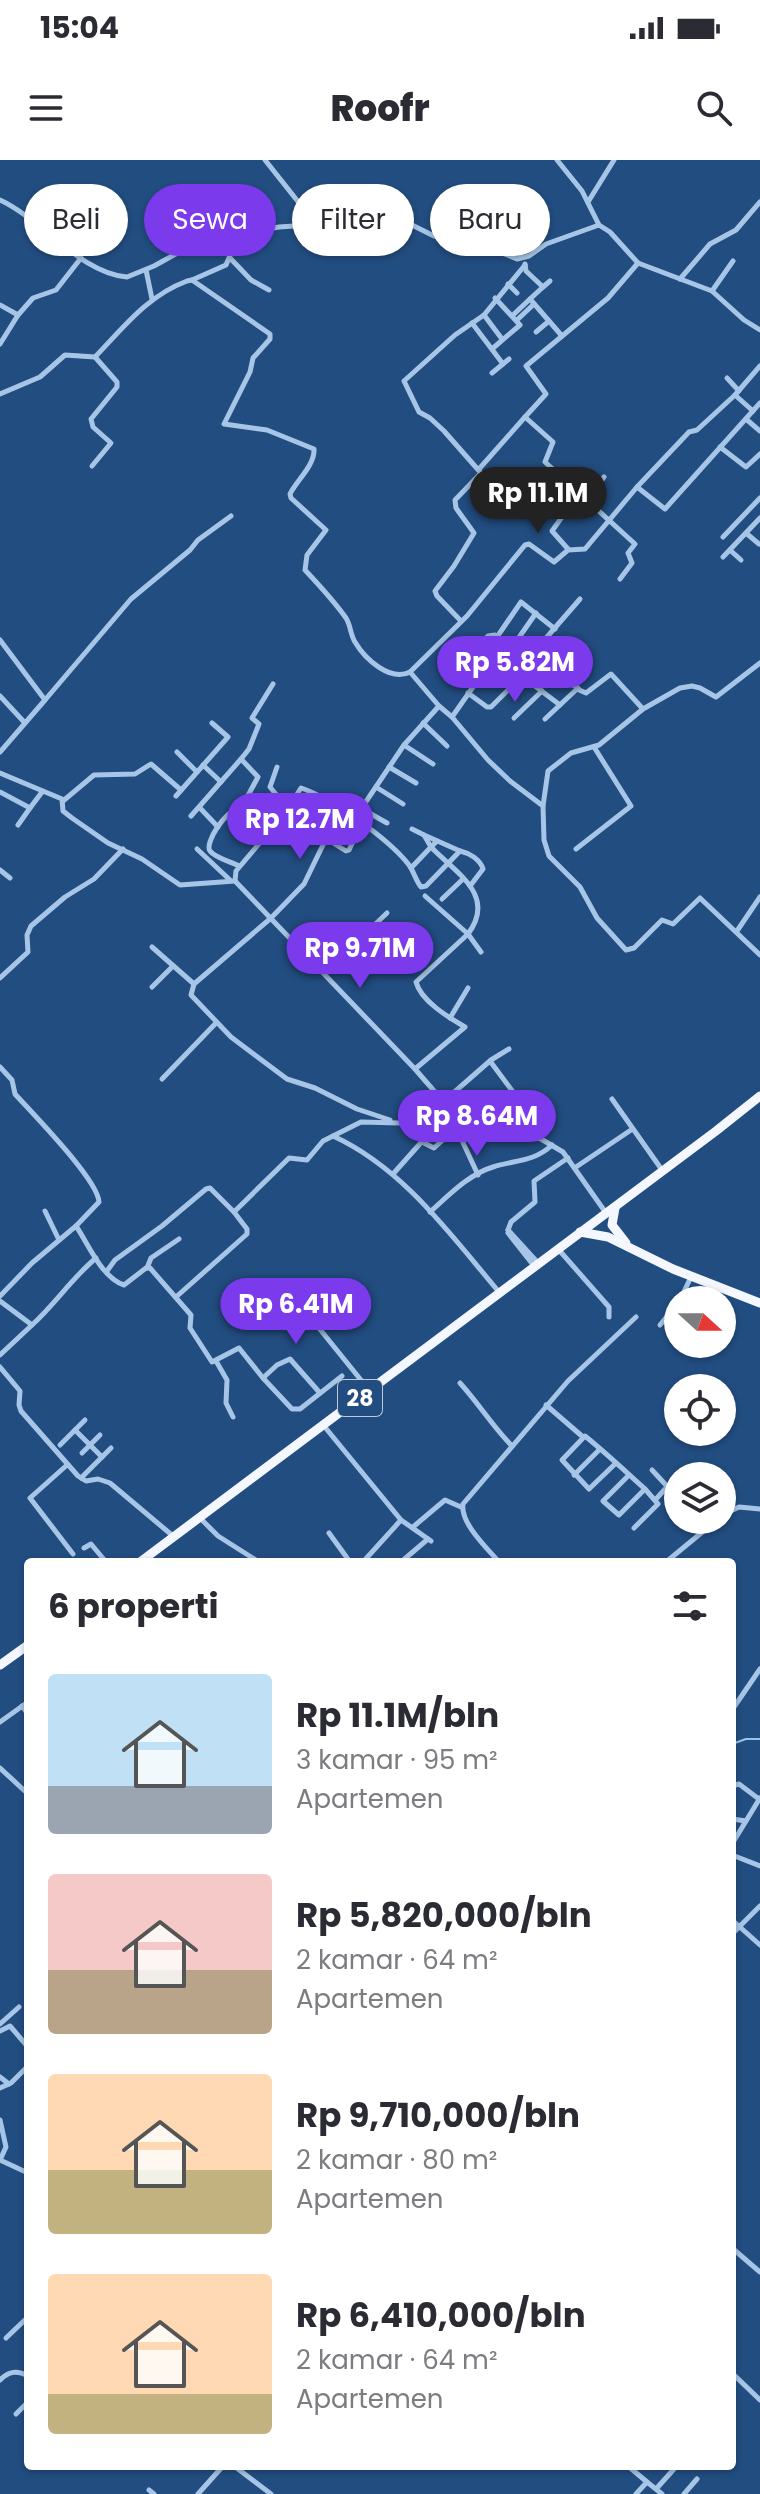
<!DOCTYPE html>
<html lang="id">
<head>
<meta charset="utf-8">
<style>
	:root { --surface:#fff; --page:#f7f7f7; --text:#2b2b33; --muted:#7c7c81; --accent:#7c3aed }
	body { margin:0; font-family:Poppins,sans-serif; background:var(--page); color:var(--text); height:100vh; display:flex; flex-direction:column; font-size:30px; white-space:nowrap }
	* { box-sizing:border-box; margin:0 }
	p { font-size:26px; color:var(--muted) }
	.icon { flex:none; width:44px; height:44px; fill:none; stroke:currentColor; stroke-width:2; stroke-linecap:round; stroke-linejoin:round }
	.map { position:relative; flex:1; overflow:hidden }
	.panel { position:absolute; left:24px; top:1398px; width:712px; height:912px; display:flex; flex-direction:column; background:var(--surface); border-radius:8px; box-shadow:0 2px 6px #0004 }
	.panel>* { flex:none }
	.banner { position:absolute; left:24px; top:24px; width:712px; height:72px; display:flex; gap:16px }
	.needle { width:52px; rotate:111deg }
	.tools { position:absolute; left:664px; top:1126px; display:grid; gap:16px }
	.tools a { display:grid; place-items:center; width:72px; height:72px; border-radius:50%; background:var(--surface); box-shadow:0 2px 6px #0004; font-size:40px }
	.price { position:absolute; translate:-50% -68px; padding:0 18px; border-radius:28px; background:var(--accent); color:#fff; font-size:26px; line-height:52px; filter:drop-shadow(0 2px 4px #0008) }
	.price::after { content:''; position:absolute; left:50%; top:48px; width:24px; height:18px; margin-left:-12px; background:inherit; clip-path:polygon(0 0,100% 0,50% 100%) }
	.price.on { background:#222; color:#fff }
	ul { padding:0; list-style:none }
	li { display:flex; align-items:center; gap:24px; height:200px; padding:0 24px }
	li span { display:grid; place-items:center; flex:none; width:224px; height:160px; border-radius:8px; color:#555 }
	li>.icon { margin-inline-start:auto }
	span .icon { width:96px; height:96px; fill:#fffc; stroke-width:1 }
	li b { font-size:34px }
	h2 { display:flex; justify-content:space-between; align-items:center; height:96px; padding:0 24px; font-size:34px }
	.tag { padding:0 28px; border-radius:36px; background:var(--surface); box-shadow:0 2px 6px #0004; font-size:28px; line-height:72px }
	.tag.on { background:var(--accent); color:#fff }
	.status { display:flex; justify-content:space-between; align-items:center; height:56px; padding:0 40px; background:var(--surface); direction:ltr }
	.status svg { height:22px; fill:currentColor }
	header { display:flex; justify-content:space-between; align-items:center; height:104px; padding:0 24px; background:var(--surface); font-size:36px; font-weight:800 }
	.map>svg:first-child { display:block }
</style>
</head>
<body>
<div class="status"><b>15:04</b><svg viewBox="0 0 49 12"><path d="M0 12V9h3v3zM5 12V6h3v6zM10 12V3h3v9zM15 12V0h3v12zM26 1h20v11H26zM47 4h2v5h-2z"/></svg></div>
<header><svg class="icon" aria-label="menu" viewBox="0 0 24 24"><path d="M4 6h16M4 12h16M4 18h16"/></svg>Roofr<svg class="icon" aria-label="search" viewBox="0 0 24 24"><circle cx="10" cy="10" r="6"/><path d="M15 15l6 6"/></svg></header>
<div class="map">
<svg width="760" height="2334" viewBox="0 0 760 2334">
	<rect width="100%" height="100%" fill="#224d80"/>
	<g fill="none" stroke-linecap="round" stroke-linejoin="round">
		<path stroke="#9bc1e8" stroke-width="2" d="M 732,1584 L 746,1579 L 760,1579"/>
		<g stroke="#a7c6e7" stroke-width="5">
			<path d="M 265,0 L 315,63"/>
			<path d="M 557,0 L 582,31 L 599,65"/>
			<path d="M 0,40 C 43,60 80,113 127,117 L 154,106 L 201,80 L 279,67 L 309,65 L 338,55 L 363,56 L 391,63 L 408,63 L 434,76 L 485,86 L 517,99 L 529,96 L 546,84 L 599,65 L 610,72 L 638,103 L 712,131 L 744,160 L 760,170"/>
			<path d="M 588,42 L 614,0"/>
			<path d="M 230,98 L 251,120 L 269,130"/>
			<path d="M 525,104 L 526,111 L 543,127 L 550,121"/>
			<path d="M 146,110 L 152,139"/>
			<path d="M 680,119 L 710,84 L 736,70 L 760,42"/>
			<path d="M 192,120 L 226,105 L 231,93 L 230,75"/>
			<path d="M 508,124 L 517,133"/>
			<path d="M 543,127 L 530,139 L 562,176"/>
			<path d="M 712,131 L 733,101"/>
			<path d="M 0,145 L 18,155 L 33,138 L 56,130 L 81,98"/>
			<path d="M 484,155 L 502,179"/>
			<path d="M 513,155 L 530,139"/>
			<path d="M 517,160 L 534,144"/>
			<path d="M 472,163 L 503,204"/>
			<path d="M 536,172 L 549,161"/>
			<path d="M 0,184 L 18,155"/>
			<path d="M 492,189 L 520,165 L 495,138"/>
			<path d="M 492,213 L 509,199"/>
			<path d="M 727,218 L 739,231"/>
			<path d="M 0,234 L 40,217 L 65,195 L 95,197 C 124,167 147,136 187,121 L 192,120 L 270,174 L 270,179 L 253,198 L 250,212 L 224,264 L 267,270 L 314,289 C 315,305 297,320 290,334 L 291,338 L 326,370 L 307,395 L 305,410 C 320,426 334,441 346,458 C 351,466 350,474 355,482 C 365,499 390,522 410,512 L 439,546 L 404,585 L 355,658"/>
			<path d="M 735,235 L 760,206"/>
			<path d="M 746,259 L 760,271"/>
			<path d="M 720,287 L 746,307 L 760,294"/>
			<path d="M 92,306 L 111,283 L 93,267 L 91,259 L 117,227 L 117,222 L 95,197"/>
			<path d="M 479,309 L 525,257"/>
			<path d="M 637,327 L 689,272 L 697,270 L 735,235 L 753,251"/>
			<path d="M 588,339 L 604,317"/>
			<path d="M 562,357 L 552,371 L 568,389"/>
			<path d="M 746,373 L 759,384"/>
			<path d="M 723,377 L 760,338"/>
			<path d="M 730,390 L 741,400"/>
			<path d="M 723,397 L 760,358"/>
			<path d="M 620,419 L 632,403 L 628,393 L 635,384 L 545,302 L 553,282 L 525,257 L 546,234 L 526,206 L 608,138 L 638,103"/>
			<path d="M 461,461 L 437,436 L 435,431 L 454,406 L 474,373 L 456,348 L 455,340 L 481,313 L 444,271 L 430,258 L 419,252 L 404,221 L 455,175 L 484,155 L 525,105"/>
			<path d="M 497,477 L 521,442 L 555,469"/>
			<path d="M 0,480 L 45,540 L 0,592"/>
			<path d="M 540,485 L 580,439"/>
			<path d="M 410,512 L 467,456 L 525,385 L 529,384 L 554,402 L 568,390 L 585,389 L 637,327 L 665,349 L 760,243"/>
			<path d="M 523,517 L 560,545"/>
			<path d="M 473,527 L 459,512 L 457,506 L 488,476 L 495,475 L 536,502"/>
			<path d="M 577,529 L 586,533 L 611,514 L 643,549"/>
			<path d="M 468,533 L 487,547 L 491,547 L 536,502 L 578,528 L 545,559"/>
			<path d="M 0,536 L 25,563"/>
			<path d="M 45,540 L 131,439 L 190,390 L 198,380 L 231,356"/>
			<path d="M 439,546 L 452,557 L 473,527 L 513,486 L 536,453"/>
			<path d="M 452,557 L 488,600 L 510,621 L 543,646 L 544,680 L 549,696 L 580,727 L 597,758 L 626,790 L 634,788 L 662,760 L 673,764 L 700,738 L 760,795"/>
			<path d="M 514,558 L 542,531"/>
			<path d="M 423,563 L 447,586"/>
			<path d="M 404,585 L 433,604"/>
			<path d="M 177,592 L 197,612"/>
			<path d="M 241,599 L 258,617 L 245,641 L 259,664"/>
			<path d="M 203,605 L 221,622"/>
			<path d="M 277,607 L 270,627 L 288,649"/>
			<path d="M 389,607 L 416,623"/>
			<path d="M 0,613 L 62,639 L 63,651 L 72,658 L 108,683 L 142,699 L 180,725 L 235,721"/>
			<path d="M 376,627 L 403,644"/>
			<path d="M 0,632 L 30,648 L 42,632"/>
			<path d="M 176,636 L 228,577 L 212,563"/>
			<path d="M 63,641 L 94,615 L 135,614 L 151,604 L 181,630"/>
			<path d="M 543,646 L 548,611 L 571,593 L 599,585 L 643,549 L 680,528 L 692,526 L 700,528 L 716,537 L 760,503"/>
			<path d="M 200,648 L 218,667"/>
			<path d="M 362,649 L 387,663"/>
			<path d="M 340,650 L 304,724 L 271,758 L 194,824 L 191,835 L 231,877 L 287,919 L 315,928 L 357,949 L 390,960"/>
			<path d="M 285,653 L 346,691 L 349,690 L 362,663"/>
			<path d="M 191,656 L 241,599 L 249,589 L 259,564 L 252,558 L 273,524"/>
			<path d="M 18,665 L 30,648"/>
			<path d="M 307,668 L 321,637"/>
			<path d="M 424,675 L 460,691"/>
			<path d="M 197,689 L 230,720"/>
			<path d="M 576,689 L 631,646 L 594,587"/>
			<path d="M 239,706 C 232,702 215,698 210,691 C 204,683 227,649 236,651 C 246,652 261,665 269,671"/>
			<path d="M 411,708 L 431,687 L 424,675 L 412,669"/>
			<path d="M 0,710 L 10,718"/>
			<path d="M 235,721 L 236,711 L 285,653 L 301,628 C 331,638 389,679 409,705 C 414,712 416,721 421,727 L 426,726 L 460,691 C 469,693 480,699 483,709 L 470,726"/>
			<path d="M 235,721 L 415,909 L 461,962"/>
			<path d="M 425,736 L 468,774 L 481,792"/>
			<path d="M 442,739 L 463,719"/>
			<path d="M 737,771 L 760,737"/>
			<path d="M 152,787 L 194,824"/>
			<path d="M 324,813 L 387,753"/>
			<path d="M 0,818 L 28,792 L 27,775 L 31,766 L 65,737 L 94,719 L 123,689"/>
			<path d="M 152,827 L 173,806"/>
			<path d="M 450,858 L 468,828"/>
			<path d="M 490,901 L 519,940 L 528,975"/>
			<path d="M 0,907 L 12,920 L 15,934 C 33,954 98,1020 99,1042 L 76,1066"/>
			<path d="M 415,909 L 465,867 C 448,857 421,841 416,822 L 468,774 C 497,735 456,713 431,687 L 437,681"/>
			<path d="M 162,919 L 216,863"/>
			<path d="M 612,939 L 662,1010"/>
			<path d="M 443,942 L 491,900 L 509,889"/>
			<path d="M 454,963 L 478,1015"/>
			<path d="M 333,976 C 403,1008 450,1074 499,1132"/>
			<path d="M 422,982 L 434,988 L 456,968"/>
			<path d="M 576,1007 L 631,970"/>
			<path d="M 393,1014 L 442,959"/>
			<path d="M 45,1051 L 59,1080"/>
			<path d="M 430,1052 C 448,1036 469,1014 493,1007 C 515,1000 534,1002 552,985"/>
			<path d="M 508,1070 L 511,1062 L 535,1042 L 534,1021 L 568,998"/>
			<path d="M 508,1070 L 539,1104"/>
			<path d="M 508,1073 L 534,1106"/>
			<path d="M 559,1090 L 609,1147 L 609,1157"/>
			<path d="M 147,1108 L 151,1098 L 179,1079"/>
			<path d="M 107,1111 L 115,1100 L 162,1066 L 206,1029 L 210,1028 L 234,1052"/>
			<path d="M 0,1136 L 32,1103 L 76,1066 C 89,1085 102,1118 124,1125 L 146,1108 L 150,1108 L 191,1155 L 190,1168 L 212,1202 L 239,1188 L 263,1218 L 292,1249 L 300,1249 L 342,1216"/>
			<path d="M 176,1137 L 247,1074 L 247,1069 L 234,1052 L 289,998 L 307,1000 L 323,981 L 361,962 L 399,963 L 430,955 L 452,963 L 470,962 L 490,964 L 541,979 L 563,992 L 606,1053"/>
			<path d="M 680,1140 L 691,1117"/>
			<path d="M 0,1141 L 32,1165 C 55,1144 72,1118 96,1098"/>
			<path d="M 281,1163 L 296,1151 L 306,1152 L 369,1230"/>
			<path d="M 660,1165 L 678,1143"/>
			<path d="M 0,1195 L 32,1165"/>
			<path d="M 216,1201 L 227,1220 L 226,1243 L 233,1257"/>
			<path d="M 0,1207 L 20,1231 L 19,1245 L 21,1251 L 78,1316 L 86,1321 L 98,1319 L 110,1323 L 173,1376"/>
			<path d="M 263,1218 L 277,1205 L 290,1199 L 320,1233"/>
			<path d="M 460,1223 C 479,1244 491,1264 511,1285"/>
			<path d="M 546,1245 L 583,1277"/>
			<path d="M 324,1266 L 401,1360 L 431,1381"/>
			<path d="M 75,1270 L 102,1297"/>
			<path d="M 60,1285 L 85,1260"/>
			<path d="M 82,1293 L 100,1275"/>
			<path d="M 616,1303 L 589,1329 L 562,1300 L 585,1276 C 606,1293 625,1311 645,1329"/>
			<path d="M 67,1305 L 30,1338 L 73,1394"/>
			<path d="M 652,1310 L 678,1338"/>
			<path d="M 574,1315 L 600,1289"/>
			<path d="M 629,1315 L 603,1341 L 619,1355 L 645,1329 L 658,1344 L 634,1368"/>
			<path d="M 81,1318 L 111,1288"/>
			<path d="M 656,1339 L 667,1327"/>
			<path d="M 722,1355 L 739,1347 L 760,1349"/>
			<path d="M 200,1358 L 218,1376 L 259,1402"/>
			<path d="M 701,1360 L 709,1367"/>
			<path d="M 413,1367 L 445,1340 L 461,1347"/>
			<path d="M 329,1373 L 350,1402"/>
			<path d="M 84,1388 L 91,1384 L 106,1402"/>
			<path d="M 363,1402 L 401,1360"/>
			<path d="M 401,1402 L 428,1379"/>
			<path d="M 499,1402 C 487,1388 460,1363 463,1344 L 568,1221 L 636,1157"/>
			<path d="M 666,1402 L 717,1360"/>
			<path d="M 22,1546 L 28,1554"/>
			<path d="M 732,1550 L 760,1509"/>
			<path d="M 0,1562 L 28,1542"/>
			<path d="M 0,1608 L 28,1634"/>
			<path d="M 732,1626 L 739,1624 L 759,1639"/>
			<path d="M 732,1659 L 746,1661"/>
			<path d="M 732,1684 L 760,1638"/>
			<path d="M 732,1695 L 760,1706"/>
			<path d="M 732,1760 L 760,1785"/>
			<path d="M 732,1774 L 760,1746"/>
			<path d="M 0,1864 L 19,1847"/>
			<path d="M 0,1871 L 10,1866 L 28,1887"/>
			<path d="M 0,1917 L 9,1924"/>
			<path d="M 0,1928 L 11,1923 L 28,1906"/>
			<path d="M 0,1960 L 6,1987 L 0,2000"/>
			<path d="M 0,2000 L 28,2013"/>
			<path d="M 732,2088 L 760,2112"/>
			<path d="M 6,2178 L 28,2157"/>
			<path d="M 732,2213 L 760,2240"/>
			<path d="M 0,2220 C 9,2211 17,2210 28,2216"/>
			<path d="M 16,2254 L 28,2242"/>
			<path d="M 234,2306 L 271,2334"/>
			<path d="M 628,2306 L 647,2322 L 636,2334"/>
			<path d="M 647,2322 L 662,2334"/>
			<path d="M 656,2329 L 674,2309 L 669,2306"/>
			<path d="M 149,2330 L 154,2334"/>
			<path d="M 198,2334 L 223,2306"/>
			<path d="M 684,2334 L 697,2319"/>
		</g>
		<g stroke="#f4f8fe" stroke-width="9">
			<path d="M 615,1048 L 612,1065 L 626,1083"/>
			<path d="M 580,1072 L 608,1077 L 673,1109 L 760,1143"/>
			<path d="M 140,1402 L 716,971 L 760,936"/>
			<path d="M 0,1505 L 28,1485"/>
		</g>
	</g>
	<g text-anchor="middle" stroke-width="6" stroke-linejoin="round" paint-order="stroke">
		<rect fill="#224d80" stroke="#bdcad9" stroke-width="2" x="338" y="1220" width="44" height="36" rx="6"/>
		<g font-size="22" font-weight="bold" fill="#fff">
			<text x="360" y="1246">28</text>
		</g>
	</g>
</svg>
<div class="tools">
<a><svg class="needle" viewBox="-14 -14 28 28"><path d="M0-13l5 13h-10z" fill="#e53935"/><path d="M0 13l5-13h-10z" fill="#7c7c81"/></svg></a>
<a><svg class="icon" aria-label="locate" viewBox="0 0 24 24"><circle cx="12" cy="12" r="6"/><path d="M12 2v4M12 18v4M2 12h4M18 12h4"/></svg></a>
<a><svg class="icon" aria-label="layers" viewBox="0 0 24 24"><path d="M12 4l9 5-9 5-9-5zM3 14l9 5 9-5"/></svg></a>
</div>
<b class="price on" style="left:538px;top:375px">Rp 11.1M</b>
<b class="price" style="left:515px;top:544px">Rp 5.82M</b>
<b class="price" style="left:300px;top:701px">Rp 12.7M</b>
<b class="price" style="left:360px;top:830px">Rp 9.71M</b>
<b class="price" style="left:477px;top:998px">Rp 8.64M</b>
<b class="price" style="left:296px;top:1186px">Rp 6.41M</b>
<div class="banner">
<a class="tag">Beli</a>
<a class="tag on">Sewa</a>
<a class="tag">Filter</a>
<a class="tag">Baru</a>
</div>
<section class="panel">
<h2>6 properti<svg class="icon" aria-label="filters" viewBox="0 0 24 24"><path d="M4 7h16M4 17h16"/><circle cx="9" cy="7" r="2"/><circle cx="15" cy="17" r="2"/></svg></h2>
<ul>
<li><span style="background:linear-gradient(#bfe0f5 70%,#9aa5b1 0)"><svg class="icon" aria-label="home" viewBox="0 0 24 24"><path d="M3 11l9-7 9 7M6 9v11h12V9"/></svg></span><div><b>Rp 11.1M/bln</b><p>3 kamar · 95 m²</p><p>Apartemen</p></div></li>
<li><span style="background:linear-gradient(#f6c9c9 60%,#b9a48a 0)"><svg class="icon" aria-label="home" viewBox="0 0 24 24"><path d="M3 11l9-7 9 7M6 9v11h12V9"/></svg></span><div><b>Rp 5,820,000/bln</b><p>2 kamar · 64 m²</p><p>Apartemen</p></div></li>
<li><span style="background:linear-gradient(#ffd9b3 60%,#c2b280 0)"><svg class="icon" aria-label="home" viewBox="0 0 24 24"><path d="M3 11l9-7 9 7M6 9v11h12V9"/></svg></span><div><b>Rp 9,710,000/bln</b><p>2 kamar · 80 m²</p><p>Apartemen</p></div></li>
<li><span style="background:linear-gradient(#ffd9b3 75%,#c2b280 0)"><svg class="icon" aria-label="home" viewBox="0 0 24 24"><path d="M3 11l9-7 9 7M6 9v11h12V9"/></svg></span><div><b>Rp 6,410,000/bln</b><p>2 kamar · 64 m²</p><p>Apartemen</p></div></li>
</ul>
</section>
</div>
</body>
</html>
